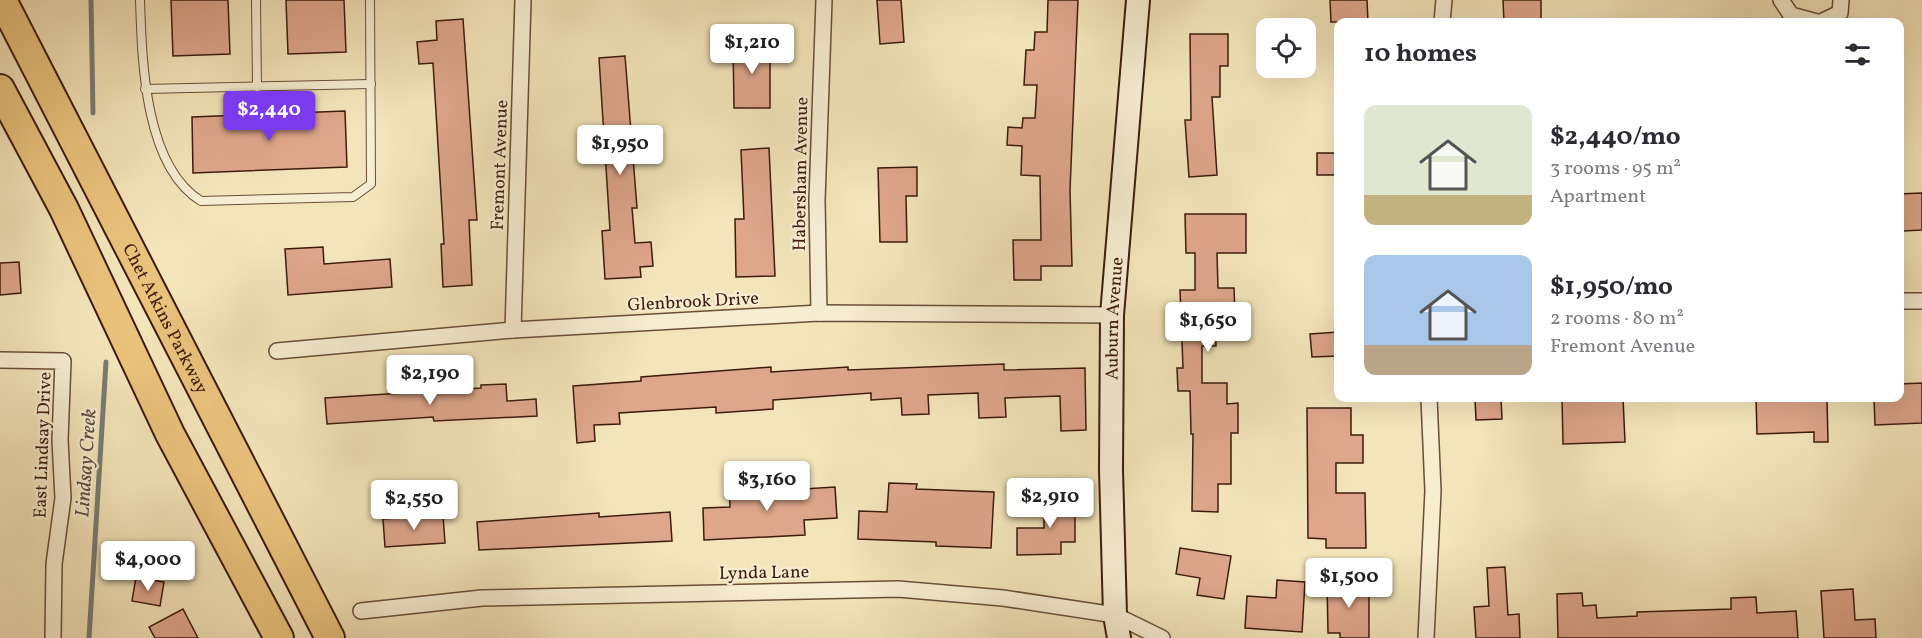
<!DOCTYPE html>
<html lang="en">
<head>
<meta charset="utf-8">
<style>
	:root { --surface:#fff; --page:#f2f2f3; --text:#2b2b33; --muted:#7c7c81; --accent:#7c3aed }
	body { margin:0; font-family:Vollkorn,serif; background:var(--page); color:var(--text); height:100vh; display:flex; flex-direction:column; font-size:22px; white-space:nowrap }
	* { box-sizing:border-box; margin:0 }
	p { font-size:20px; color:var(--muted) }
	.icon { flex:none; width:33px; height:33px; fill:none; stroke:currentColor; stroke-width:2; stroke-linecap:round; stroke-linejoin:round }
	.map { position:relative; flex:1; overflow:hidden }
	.side { position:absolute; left:1334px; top:18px; width:570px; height:384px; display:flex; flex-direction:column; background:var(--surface); border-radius:12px; box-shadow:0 6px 24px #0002 }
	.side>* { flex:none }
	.controls { position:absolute; left:1256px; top:18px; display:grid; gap:12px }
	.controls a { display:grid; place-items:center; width:60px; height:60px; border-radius:12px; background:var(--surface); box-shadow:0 6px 24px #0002; font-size:30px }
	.price { position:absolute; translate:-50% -51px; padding:0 14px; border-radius:6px; background:#fff; color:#222; font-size:20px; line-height:39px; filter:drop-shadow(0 2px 3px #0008) }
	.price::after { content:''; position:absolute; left:50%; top:36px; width:18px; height:14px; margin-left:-9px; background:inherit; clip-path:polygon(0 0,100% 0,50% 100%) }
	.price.active { background:var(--accent); color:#fff }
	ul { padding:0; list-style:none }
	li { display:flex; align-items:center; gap:18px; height:150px; padding:0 30px }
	li span { display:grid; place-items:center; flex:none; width:168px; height:120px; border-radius:12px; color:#555 }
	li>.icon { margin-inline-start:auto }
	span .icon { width:72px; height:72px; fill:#fffc; stroke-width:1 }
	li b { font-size:26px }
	h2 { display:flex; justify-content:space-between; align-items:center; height:72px; padding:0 30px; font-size:26px }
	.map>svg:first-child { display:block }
</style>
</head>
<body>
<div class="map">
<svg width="1922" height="638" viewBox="0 0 1922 638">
	<rect width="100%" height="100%" fill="#f3e4b9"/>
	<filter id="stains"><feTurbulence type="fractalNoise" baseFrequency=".00333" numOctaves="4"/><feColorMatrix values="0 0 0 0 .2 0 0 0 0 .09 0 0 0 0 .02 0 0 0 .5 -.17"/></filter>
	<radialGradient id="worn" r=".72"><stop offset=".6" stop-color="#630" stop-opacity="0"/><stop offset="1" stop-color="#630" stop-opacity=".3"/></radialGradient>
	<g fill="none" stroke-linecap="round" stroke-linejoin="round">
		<g stroke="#797c75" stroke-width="5">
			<path d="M 91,0 L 93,113"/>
			<path d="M 89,638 L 106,362"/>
		</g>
	</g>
	<g fill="#dea68b" stroke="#3d1b0d" stroke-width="1.5">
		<path d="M 171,0 L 228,0 L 230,54 L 173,56 Z"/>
		<path d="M 286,0 L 344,0 L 346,52 L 288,54 Z"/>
		<path d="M 877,0 L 901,0 L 904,42 L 880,44 Z"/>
		<path d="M 1048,0 L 1078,0 L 1070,190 L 1072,266 L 1041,266 L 1041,280 L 1014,280 L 1013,240 L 1041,240 L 1040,176 L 1021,175 L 1022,146 L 1007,145 L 1008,127 L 1022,128 L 1023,118 L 1035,118 L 1037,85 L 1024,85 L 1026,50 L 1034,50 L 1035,32 L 1047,32 Z"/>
		<path d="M 1330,0 L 1367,0 L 1368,22 L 1331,22 Z"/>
		<path d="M 1503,0 L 1541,0 L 1541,22 L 1504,22 Z"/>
		<path d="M 463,19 L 477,220 L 469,220 L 472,285 L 443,287 L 441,244 L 444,244 L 433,63 L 419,64 L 417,42 L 437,40 L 436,21 Z"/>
		<path d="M 1190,34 L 1228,34 L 1228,66 L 1220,66 L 1220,97 L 1212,97 L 1217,175 L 1189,177 L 1185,120 L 1191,120 Z"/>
		<path d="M 733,43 L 770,43 L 770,108 L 734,108 Z"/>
		<path d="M 625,56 L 637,208 L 632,208 L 635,243 L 651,242 L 653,266 L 640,267 L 641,277 L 605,279 L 602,231 L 610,230 L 599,58 Z"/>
		<path d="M 345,111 L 347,167 L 193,173 L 192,117 Z"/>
		<path d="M 769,148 L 775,276 L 736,277 L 735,219 L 744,219 L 741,150 Z"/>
		<rect x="1317" y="153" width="21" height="22"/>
		<path d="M 917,167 L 917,196 L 906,196 L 907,242 L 880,242 L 878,168 Z"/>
		<path d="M 1922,193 L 1922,230 L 1903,231 L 1903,216 L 1899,216 L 1899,194 Z"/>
		<path d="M 1185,214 L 1246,214 L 1246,253 L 1217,253 L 1218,288 L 1234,288 L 1235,314 L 1215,315 L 1216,346 L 1202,346 L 1202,383 L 1227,383 L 1227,404 L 1238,403 L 1238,433 L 1231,433 L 1231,484 L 1218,484 L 1218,512 L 1192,511 L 1193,434 L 1191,434 L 1190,391 L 1178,391 L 1177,368 L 1183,368 L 1180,290 L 1195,290 L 1195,253 L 1186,253 Z"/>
		<path d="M 323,247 L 324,264 L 390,259 L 392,287 L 288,295 L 285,249 Z"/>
		<path d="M 19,262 L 21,293 L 0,295 L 0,263 Z"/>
		<path d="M 1338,332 L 1338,356 L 1312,357 L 1310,334 Z"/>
		<path d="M 1004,364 L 1004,370 L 1085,368 L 1086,430 L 1061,431 L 1060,396 L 1005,398 L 1006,417 L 979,418 L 978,393 L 928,395 L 929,414 L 902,415 L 901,398 L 871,400 L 871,393 L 773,400 L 773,409 L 716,413 L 716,407 L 619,413 L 620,424 L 594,425 L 595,441 L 577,443 L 573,386 L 641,381 L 641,377 L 771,367 L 771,372 L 848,367 L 848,370 Z"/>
		<path d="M 1922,383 L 1922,423 L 1875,425 L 1874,398 L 1899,398 L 1899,384 Z"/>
		<path d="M 506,384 L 507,401 L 536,399 L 537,416 L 434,421 L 433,417 L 327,424 L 325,398 L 481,388 L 481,385 Z"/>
		<path d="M 1475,398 L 1501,398 L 1502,419 L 1476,420 Z"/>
		<path d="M 1562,398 L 1623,398 L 1625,442 L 1563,444 Z"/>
		<path d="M 1756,398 L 1827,398 L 1828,442 L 1814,442 L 1814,432 L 1757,434 Z"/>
		<path d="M 1307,408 L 1351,408 L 1351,435 L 1363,435 L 1363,463 L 1336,463 L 1336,493 L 1365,493 L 1366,548 L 1326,548 L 1326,539 L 1308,538 Z"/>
		<path d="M 755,477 L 755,492 L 835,487 L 837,518 L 804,520 L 805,535 L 704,540 L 703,508 L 730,507 L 729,478 Z"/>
		<path d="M 889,483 L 917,484 L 916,489 L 994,492 L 991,548 L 936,546 L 936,542 L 858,539 L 859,511 L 887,512 Z"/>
		<path d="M 1044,497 L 1075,497 L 1075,542 L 1061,542 L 1061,554 L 1017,555 L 1017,528 L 1044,528 Z"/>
		<path d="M 670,512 L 672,541 L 479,550 L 477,522 L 599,513 L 599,517 Z"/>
		<path d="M 443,515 L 445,543 L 385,547 L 383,519 Z"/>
		<path d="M 1180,548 L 1231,556 L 1224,599 L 1197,595 L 1200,578 L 1176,574 Z"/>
		<path d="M 1505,567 L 1508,615 L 1519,614 L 1520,638 L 1476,638 L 1474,607 L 1489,606 L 1487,568 Z"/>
		<path d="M 136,577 L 164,582 L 160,606 L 132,601 Z"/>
		<path d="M 1277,580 L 1305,582 L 1302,632 L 1245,628 L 1247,596 L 1276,598 Z"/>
		<path d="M 1327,582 L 1369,582 L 1369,638 L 1340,638 L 1340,633 L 1328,633 Z"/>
		<path d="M 1853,589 L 1855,620 L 1875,619 L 1876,638 L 1824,638 L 1821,591 Z"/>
		<path d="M 1582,593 L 1583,606 L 1596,605 L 1597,618 L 1637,616 L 1637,612 L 1731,609 L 1731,598 L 1756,597 L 1757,613 L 1796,611 L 1798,638 L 1558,638 L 1557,594 Z"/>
		<path d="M 183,609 L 198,638 L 155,638 L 149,627 Z"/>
	</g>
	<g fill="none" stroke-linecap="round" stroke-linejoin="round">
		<defs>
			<g id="lane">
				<path d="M 140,0 C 142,59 144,166 201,201 L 353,197 L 371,184 L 370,0"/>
				<path d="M 256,0 L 257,87"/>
				<path d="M 145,89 L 371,84"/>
			</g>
			<g id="street">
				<path d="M 1781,0 L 1791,15 L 1817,22"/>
				<path d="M 1442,22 L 1444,0"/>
				<path d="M 1821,22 L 1840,13 L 1841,0"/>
				<path d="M 1899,301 L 1922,301"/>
				<path d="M 819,313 L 817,200 L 824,0"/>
				<path d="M 513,330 L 523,0"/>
				<path d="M 277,351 L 513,330 L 819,313 L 1112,315"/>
				<path d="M 0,360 L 63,361 L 60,440 L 63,498 L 54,564 L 53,638"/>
				<path d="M 361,611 L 482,598 L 898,589 L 1003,598 L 1115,615 L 1162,638"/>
				<path d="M 1426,638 L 1433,491 L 1429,398"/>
			</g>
			<g id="secondary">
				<path id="s1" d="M 1119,638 L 1115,615 L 1111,470 L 1112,315 L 1138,0"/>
			</g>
			<g id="highway">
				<path id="s2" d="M 2,0 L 330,638"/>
				<path d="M 0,89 L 64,209 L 170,434 L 279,638"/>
			</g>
		</defs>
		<use href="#lane" stroke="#6a4d38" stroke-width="10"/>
		<use href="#street" stroke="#6a4d38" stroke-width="18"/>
		<use href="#secondary" stroke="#3d1b0d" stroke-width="26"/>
		<use href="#highway" stroke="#3d1b0d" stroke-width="32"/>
		<use href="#lane" stroke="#f7edd2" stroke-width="8"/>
		<use href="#street" stroke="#f7edd2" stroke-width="15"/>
		<use href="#secondary" stroke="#f7edd2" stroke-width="22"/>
		<use href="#highway" stroke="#eac27c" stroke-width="28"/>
	</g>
	<g text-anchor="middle" stroke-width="4.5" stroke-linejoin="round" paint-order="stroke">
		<g font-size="18" fill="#3d1b0d" stroke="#f7edd2">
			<text transform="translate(499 165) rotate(-88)" y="6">Fremont Avenue</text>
			<text transform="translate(800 174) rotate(-89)" y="6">Habersham Avenue</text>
			<text transform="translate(693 301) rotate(-3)" y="6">Glenbrook Drive</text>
			<text dy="6" stroke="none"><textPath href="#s2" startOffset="358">Chet Atkins Parkway</textPath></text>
			<text dy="6" stroke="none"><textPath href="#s1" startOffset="320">Auburn Avenue</textPath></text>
			<text transform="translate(42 445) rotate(-88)" y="6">East Lindsay Drive</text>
			<text transform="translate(764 572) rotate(-1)" y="6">Lynda Lane</text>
		</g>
		<g font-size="20" font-style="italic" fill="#5b4b41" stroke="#f7edd2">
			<text transform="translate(85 463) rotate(-86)" y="7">Lindsay Creek</text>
		</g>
	</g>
	<rect width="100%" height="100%" filter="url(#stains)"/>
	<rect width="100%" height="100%" fill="url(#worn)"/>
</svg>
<div class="controls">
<a><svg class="icon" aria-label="locate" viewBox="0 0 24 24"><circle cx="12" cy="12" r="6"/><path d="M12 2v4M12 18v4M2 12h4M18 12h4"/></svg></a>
</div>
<b class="price" style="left:752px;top:75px">$1,210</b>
<b class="price active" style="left:269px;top:142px">$2,440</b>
<b class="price" style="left:620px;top:176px">$1,950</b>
<b class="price" style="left:1208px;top:353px">$1,650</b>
<b class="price" style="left:430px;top:406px">$2,190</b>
<b class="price" style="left:767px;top:512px">$3,160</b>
<b class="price" style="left:1050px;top:529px">$2,910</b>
<b class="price" style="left:414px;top:531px">$2,550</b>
<b class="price" style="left:148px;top:592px">$4,000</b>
<b class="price" style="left:1349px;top:609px">$1,500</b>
<section class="side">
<h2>10 homes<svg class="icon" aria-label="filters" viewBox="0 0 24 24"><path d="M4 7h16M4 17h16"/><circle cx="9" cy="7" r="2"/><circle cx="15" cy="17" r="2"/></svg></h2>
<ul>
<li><span style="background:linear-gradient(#dfe7d0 75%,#c2b280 0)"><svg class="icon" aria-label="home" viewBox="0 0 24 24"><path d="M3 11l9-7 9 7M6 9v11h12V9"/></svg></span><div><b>$2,440/mo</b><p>3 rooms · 95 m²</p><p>Apartment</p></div></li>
<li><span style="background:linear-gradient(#a9c7e8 75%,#b9a48a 0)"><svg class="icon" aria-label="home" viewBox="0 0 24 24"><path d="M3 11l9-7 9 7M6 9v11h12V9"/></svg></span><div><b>$1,950/mo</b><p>2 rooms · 80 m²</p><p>Fremont Avenue</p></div></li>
</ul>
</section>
</div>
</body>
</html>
